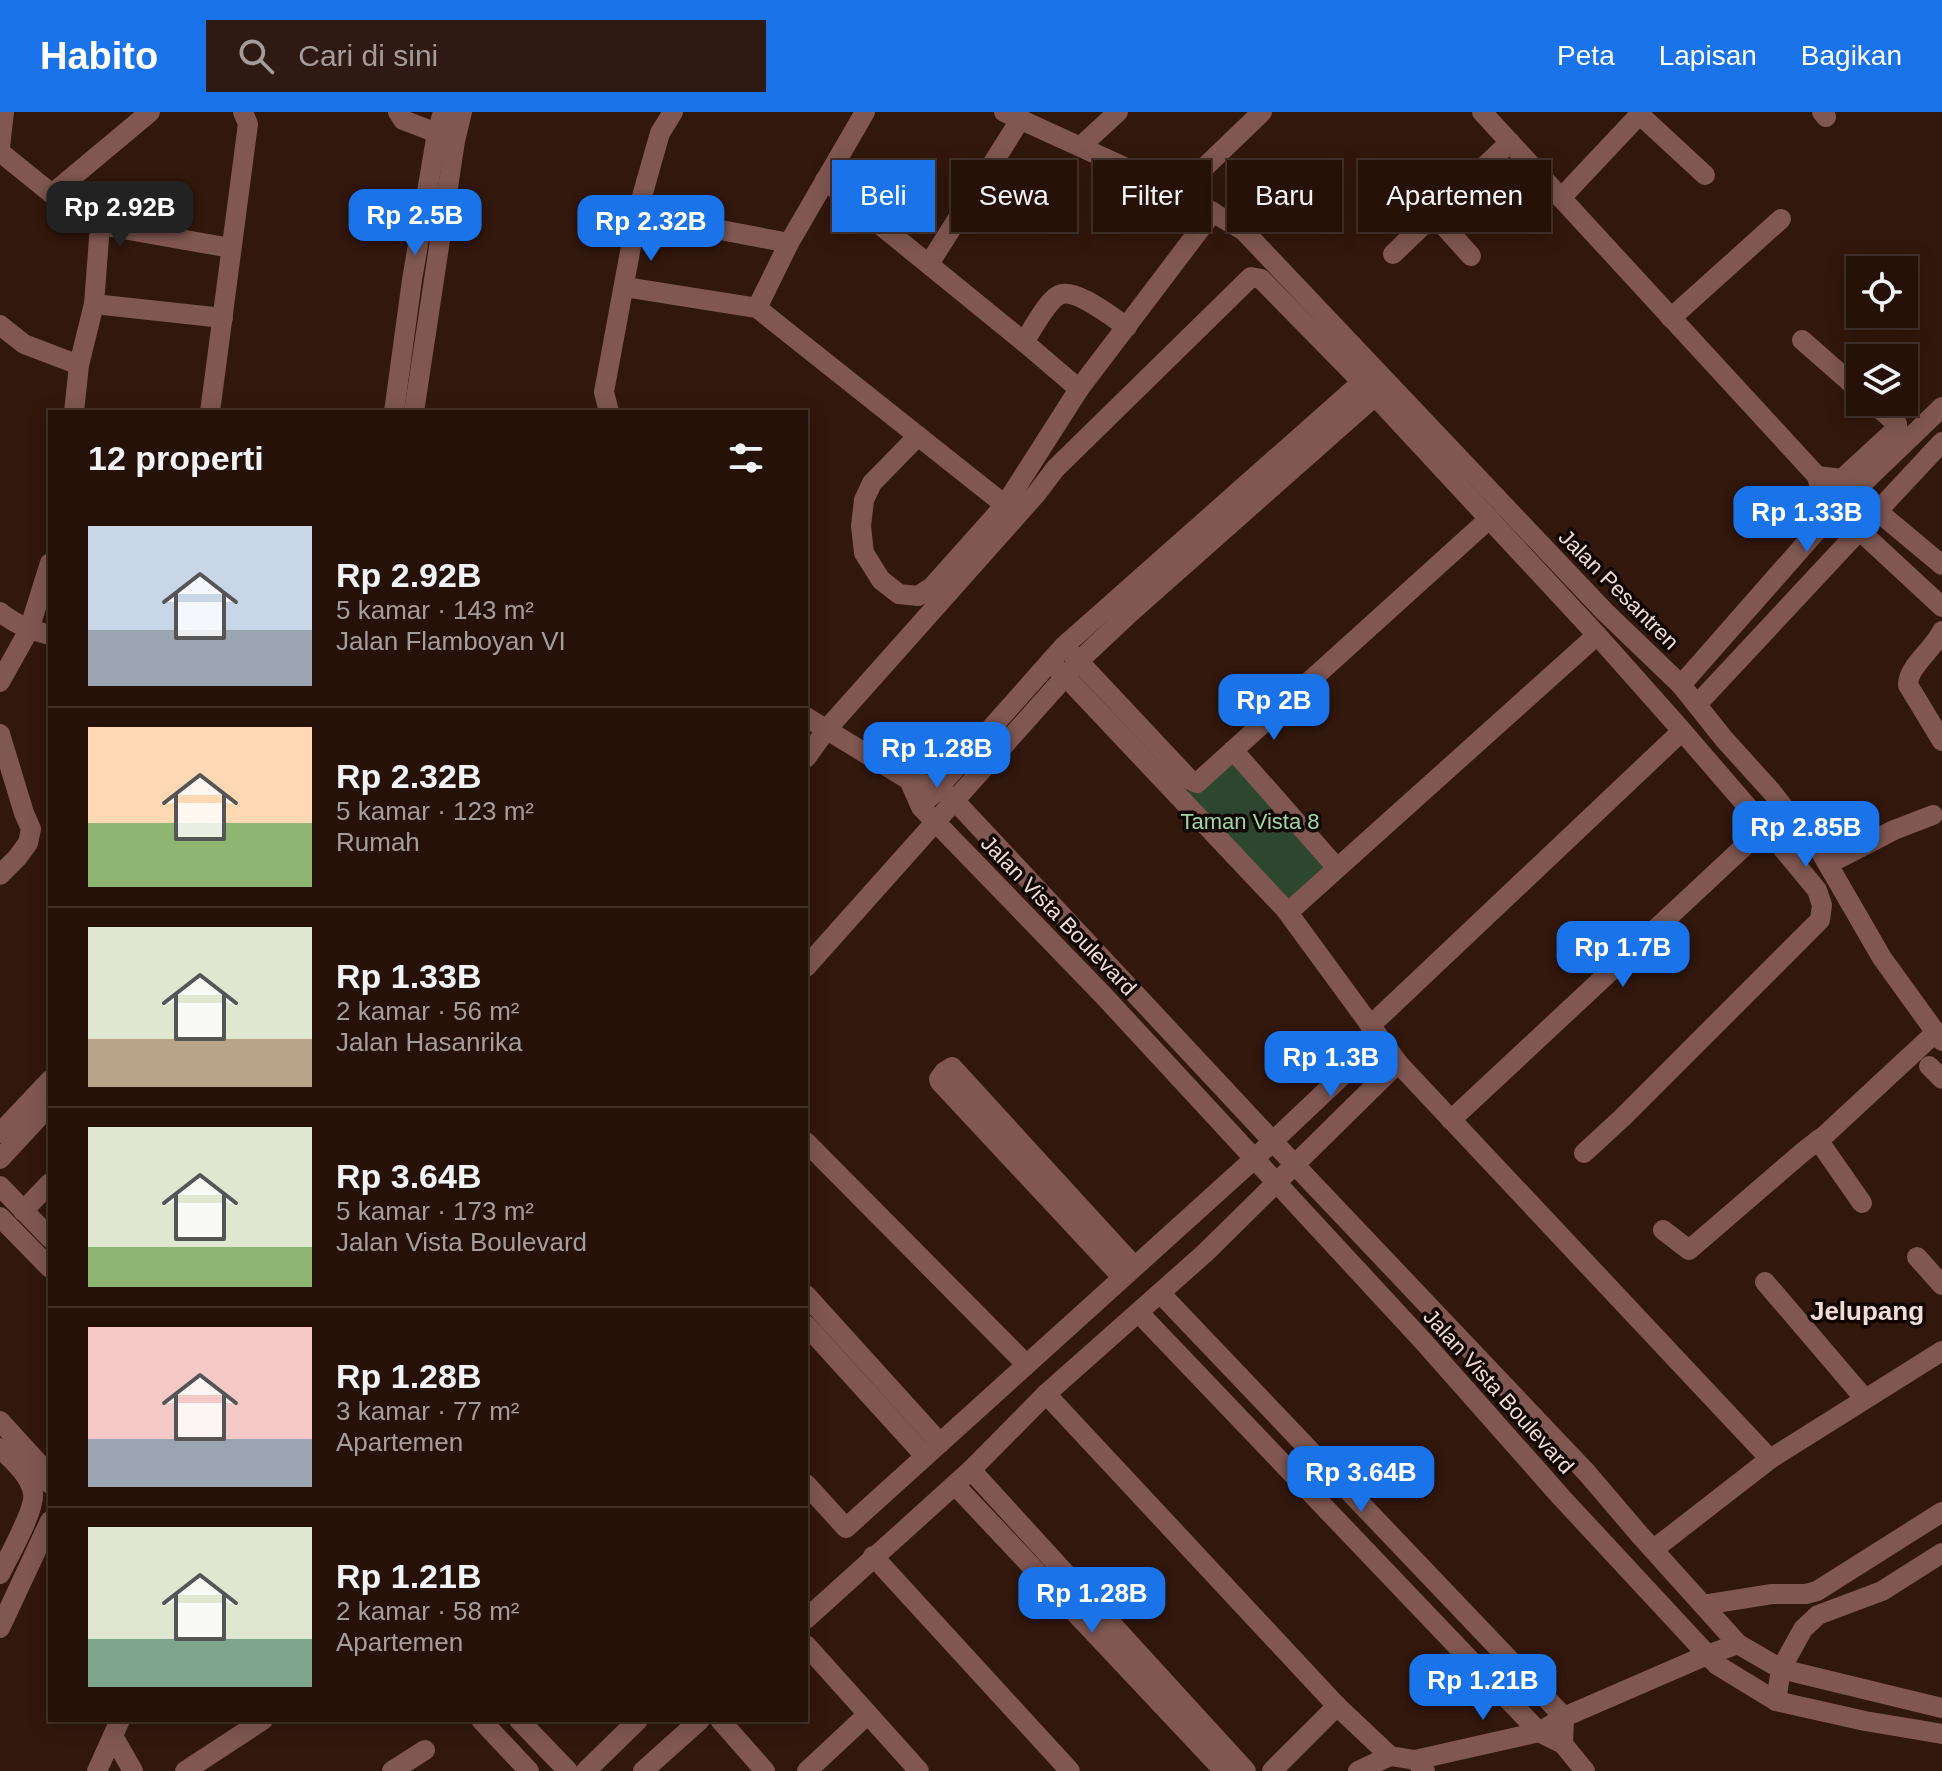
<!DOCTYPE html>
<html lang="id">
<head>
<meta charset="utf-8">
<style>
	:root { --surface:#261109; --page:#2e1a12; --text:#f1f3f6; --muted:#a49d9c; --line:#42312a; --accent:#1a73e8 }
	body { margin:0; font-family:Arial,sans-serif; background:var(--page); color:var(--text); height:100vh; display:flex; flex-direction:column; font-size:30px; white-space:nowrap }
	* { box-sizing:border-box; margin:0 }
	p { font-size:26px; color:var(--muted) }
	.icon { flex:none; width:44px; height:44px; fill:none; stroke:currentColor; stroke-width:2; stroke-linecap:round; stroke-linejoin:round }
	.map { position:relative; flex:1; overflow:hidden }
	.side { position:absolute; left:48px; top:298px; width:760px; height:1312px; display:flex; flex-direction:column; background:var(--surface); border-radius:0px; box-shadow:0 4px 20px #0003,0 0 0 2px var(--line) }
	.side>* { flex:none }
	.hud { position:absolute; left:832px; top:48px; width:760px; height:72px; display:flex; gap:16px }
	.buttons { position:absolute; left:1846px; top:144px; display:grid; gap:16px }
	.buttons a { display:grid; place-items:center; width:72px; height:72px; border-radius:0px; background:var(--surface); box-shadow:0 4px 20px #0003,0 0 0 2px var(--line); font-size:40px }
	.price { position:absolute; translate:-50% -68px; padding:0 18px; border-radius:16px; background:var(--accent); color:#fff; font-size:26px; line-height:52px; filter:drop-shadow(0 2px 4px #0008) }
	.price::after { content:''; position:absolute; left:50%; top:48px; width:24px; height:18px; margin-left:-12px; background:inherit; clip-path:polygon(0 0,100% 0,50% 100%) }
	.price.selected { background:#222; color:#fff }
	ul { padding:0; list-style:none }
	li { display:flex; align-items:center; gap:24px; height:200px; padding:0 40px }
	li+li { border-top:2px solid var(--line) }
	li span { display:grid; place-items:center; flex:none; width:224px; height:160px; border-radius:0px; color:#555 }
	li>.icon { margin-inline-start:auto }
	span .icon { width:96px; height:96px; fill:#fffc; stroke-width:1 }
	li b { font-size:34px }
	h2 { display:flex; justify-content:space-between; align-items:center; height:96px; padding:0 40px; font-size:34px }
	.tag { padding:0 28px; border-radius:0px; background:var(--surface); box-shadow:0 4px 20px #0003,0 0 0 2px var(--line); font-size:28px; line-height:72px }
	.tag.selected { background:var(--accent); color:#fff }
	header { display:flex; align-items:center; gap:48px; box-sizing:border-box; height:112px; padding:0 40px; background:var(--accent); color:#fff }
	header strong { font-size:38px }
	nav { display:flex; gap:44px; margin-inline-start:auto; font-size:28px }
	.search { width:560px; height:72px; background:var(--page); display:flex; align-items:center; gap:20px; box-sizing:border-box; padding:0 28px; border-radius:0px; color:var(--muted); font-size:30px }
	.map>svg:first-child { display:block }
</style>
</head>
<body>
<header>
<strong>Habito</strong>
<div class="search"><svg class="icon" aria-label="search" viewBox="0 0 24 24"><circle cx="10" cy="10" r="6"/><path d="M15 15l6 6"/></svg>Cari di sini</div>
<nav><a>Peta</a><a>Lapisan</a><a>Bagikan</a></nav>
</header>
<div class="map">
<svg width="1942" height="1659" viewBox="0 0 1942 1659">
	<rect width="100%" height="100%" fill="#32170c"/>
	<path fill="#2c462f" d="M 1233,638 L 1337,756 L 1286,798 L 1181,686 Z"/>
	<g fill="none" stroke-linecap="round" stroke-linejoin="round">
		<g stroke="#805751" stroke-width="20">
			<path d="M 398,0 L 403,8 L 437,21"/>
			<path d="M 1004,0 L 1179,80 L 1244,119 L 1604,499 L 1681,573 L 1724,627 L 1772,680 L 1799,715 L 1819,737 L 1882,846 L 1942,929"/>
			<path d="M 1482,0 L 1817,364 L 1822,384 L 1835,398 L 1859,418 L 1942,495"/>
			<path d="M 1822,0 L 1826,5"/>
			<path d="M 1640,3 L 1705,63"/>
			<path d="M 1081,34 L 1118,0"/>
			<path d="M 0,35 L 4,0"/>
			<path d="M 0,40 L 52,82 L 100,113 L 94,192 L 79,253 L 74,300"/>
			<path d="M 825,68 L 1024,230 L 1079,277"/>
			<path d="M 1179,80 L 1262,0"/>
			<path d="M 52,82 L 150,0"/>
			<path d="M 1561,86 L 1642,0"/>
			<path d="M 637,102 L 789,131"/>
			<path d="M 1435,104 L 1471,144"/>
			<path d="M 100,113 L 231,136"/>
			<path d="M 1393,142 L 1510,30"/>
			<path d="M 929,152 L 1020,8"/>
			<path d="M 625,175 L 757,196 L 1005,393"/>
			<path d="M 94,192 L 223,206"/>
			<path d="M 757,196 L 789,131 L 865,0"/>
			<path d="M 1671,206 L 1781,107"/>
			<path d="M 0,213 L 24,232 L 79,253"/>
			<path d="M 1802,228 L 1860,279"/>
			<path d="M 1024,230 C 1032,218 1047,189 1059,183 C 1075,175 1113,206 1127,215"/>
			<path d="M 210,300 L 248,12 L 243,0"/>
			<path d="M 394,300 L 412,168 L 437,21 L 443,0"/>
			<path d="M 414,300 L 455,29 L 462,0"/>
			<path d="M 609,300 L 604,280 L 637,102 L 660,21 L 673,0"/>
			<path d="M 918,324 L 872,371 L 864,388 L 861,414 L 864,441 L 881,468 L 899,482 L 918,484 L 932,475 L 1005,393 L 1079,277 L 1213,100"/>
			<path d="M 1817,364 L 1842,367 L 1876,398 L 1942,453"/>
			<path d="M 1832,376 L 1897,316 L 1897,312 L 1872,290"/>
			<path d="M 0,500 C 16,513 31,518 50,523"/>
			<path d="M 1942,519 C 1934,537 1908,554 1908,573 L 1942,629"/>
			<path d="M 1070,540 L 1190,668 L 1197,671 L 1489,407"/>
			<path d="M 1050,550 L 1065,564 L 1286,798 L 1293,796 L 1597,523"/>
			<path d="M 0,570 L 29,518 L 50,451"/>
			<path d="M 1681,573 L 1835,398 L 1942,295"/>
			<path d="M 1704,585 L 1942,330"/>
			<path d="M 806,605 L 909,668 L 938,676 L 955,689 L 1295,1053 L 1587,1361 L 1639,1422 L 1738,1532 L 1781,1557 L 1942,1596"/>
			<path d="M 0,622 L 24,701 L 31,717 L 28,731 L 17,746 L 0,763"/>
			<path d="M 1233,638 L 1337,756"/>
			<path d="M 806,646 L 827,617 L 1037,381 L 1055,357 L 1251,165 L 1261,167 L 1362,270 L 1597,523 L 1677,613 L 1765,715 L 1817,778 L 1822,793 L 1820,808 L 1622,1006 L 1584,1041"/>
			<path d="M 909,668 L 921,695 L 1103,883 L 1422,1228 L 1561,1385 L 1717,1553 L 1776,1589 L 1865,1609 L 1942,1622"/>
			<path d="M 930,685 L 1064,534 L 1362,270"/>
			<path d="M 1828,752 L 1894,718 L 1933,703"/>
			<path d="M 1286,798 L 1398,951 L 1770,1347 L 1942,1239"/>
			<path d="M 806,855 L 1080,548 L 1131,500 L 1375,284"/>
			<path d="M 1370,914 L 1682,619"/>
			<path d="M 1929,954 L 1942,967"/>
			<path d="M 1451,1008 L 1765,715"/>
			<path d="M 0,1021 L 50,968"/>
			<path d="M 1818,1028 L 1862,1091"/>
			<path d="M 806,1030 L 1026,1252"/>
			<path d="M 0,1047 L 50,993"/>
			<path d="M 0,1074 L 50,1126"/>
			<path d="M 23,1099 L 50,1071"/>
			<path d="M 0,1105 L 50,1156"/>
			<path d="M 1663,1118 L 1689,1138 L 1804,1039 L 1824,1024 L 1935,921"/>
			<path d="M 1917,1145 L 1942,1173"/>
			<path d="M 1122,1165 L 940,970 L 939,967 L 944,960 L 952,955 L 1134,1154"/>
			<path d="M 1765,1170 L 1865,1287"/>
			<path d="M 1160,1181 L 1564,1605 L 1563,1632"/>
			<path d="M 806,1183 L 940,1331"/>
			<path d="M 1139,1201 L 1539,1620 L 1563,1632 L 1585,1659"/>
			<path d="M 806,1213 L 925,1344"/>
			<path d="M 1046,1282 L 1337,1594 L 1390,1644 L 1415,1648 L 1425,1659"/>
			<path d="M 0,1309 L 42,1355 L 50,1372"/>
			<path d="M 0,1336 C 12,1348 30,1363 33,1381 C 36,1396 8,1446 0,1462"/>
			<path d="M 971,1358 L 1246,1659"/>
			<path d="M 806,1372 L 846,1416 L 1254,1047 L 1380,928"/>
			<path d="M 955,1373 L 1224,1659"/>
			<path d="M 1654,1437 L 1770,1347"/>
			<path d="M 873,1444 L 1070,1659"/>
			<path d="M 1703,1493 L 1772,1482 L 1806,1482 L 1817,1479 L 1942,1400"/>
			<path d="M 806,1507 L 971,1358 L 1046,1282 L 1205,1141 L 1398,951"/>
			<path d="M 0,1516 L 50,1409"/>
			<path d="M 806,1533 L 919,1659"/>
			<path d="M 1776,1589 L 1781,1557 L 1803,1517 L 1818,1503 L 1882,1479 L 1942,1441"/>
			<path d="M 481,1608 L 529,1659"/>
			<path d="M 519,1608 L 568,1659"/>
			<path d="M 720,1608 L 765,1659"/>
			<path d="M 113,1624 L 133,1659"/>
			<path d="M 1415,1648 L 1539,1620 L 1564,1605 L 1707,1543 L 1738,1532"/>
			<path d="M 97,1659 L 120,1608"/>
			<path d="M 185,1659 L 263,1608"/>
			<path d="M 392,1659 L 425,1638"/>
			<path d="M 586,1659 L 638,1608"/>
			<path d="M 643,1659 L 700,1608"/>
			<path d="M 807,1659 L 867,1603"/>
			<path d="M 1272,1659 L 1337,1594"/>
			<path d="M 1358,1659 L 1390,1644"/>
		</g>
	</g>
	<g text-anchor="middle" stroke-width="7" stroke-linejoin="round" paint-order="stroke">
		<g font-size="22" fill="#f1ddd6" stroke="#120603">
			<text transform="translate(1619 477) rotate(45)" y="8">Jalan Pesantren</text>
			<text transform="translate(1059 803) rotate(46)" y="8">Jalan Vista Boulevard</text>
			<text transform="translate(1499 1279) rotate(48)" y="8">Jalan Vista Boulevard</text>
		</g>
		<g font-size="22" fill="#9dd8a4" stroke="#120603">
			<text x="1250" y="717">Taman Vista 8</text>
		</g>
		<g font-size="26" font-weight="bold" fill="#f1ddd6" stroke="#120603">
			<text x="1867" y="1208">Jelupang</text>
		</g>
	</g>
</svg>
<div class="buttons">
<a><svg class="icon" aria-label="locate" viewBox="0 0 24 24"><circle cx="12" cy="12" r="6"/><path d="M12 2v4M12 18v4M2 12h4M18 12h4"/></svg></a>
<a><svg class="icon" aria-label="layers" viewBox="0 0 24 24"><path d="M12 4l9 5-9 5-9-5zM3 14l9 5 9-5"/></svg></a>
</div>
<b class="price selected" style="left:120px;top:137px">Rp 2.92B</b>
<b class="price" style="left:415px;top:145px">Rp 2.5B</b>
<b class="price" style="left:651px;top:151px">Rp 2.32B</b>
<b class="price" style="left:1807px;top:442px">Rp 1.33B</b>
<b class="price" style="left:1274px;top:630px">Rp 2B</b>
<b class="price" style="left:937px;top:678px">Rp 1.28B</b>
<b class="price" style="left:1806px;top:757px">Rp 2.85B</b>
<b class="price" style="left:1623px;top:877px">Rp 1.7B</b>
<b class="price" style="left:1331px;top:987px">Rp 1.3B</b>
<b class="price" style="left:1361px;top:1402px">Rp 3.64B</b>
<b class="price" style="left:1092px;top:1523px">Rp 1.28B</b>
<b class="price" style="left:1483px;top:1610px">Rp 1.21B</b>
<div class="hud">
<a class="tag selected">Beli</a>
<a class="tag">Sewa</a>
<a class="tag">Filter</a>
<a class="tag">Baru</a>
<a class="tag">Apartemen</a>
</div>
<section class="side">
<h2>12 properti<svg class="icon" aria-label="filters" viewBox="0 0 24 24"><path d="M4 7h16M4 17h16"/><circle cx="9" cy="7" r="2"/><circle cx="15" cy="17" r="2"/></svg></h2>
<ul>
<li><span style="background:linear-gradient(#c9d6e8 65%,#9aa5b1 0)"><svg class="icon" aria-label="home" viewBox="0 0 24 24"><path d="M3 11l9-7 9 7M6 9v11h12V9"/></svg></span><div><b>Rp 2.92B</b><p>5 kamar · 143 m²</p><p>Jalan Flamboyan VI</p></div></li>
<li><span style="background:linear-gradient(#ffd9b3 60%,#8fb573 0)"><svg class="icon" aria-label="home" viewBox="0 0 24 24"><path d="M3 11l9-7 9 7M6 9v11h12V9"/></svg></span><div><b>Rp 2.32B</b><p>5 kamar · 123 m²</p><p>Rumah</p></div></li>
<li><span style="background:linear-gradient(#dfe7d0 70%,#b9a48a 0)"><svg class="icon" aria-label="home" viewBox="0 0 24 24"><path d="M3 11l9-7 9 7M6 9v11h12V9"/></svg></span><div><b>Rp 1.33B</b><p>2 kamar · 56 m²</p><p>Jalan Hasanrika</p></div></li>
<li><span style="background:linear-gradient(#dfe7d0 75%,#8fb573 0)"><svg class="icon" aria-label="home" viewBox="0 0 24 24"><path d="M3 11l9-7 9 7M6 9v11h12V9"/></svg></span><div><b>Rp 3.64B</b><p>5 kamar · 173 m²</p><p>Jalan Vista Boulevard</p></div></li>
<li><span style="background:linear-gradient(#f6c9c9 70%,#9aa5b1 0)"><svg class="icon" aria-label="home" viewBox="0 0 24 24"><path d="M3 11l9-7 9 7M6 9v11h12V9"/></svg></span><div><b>Rp 1.28B</b><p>3 kamar · 77 m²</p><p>Apartemen</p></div></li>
<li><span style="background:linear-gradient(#dfe7d0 70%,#7fa58c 0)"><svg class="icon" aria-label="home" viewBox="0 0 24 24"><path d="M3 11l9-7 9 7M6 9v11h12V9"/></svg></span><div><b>Rp 1.21B</b><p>2 kamar · 58 m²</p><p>Apartemen</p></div></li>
</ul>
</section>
</div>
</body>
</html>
